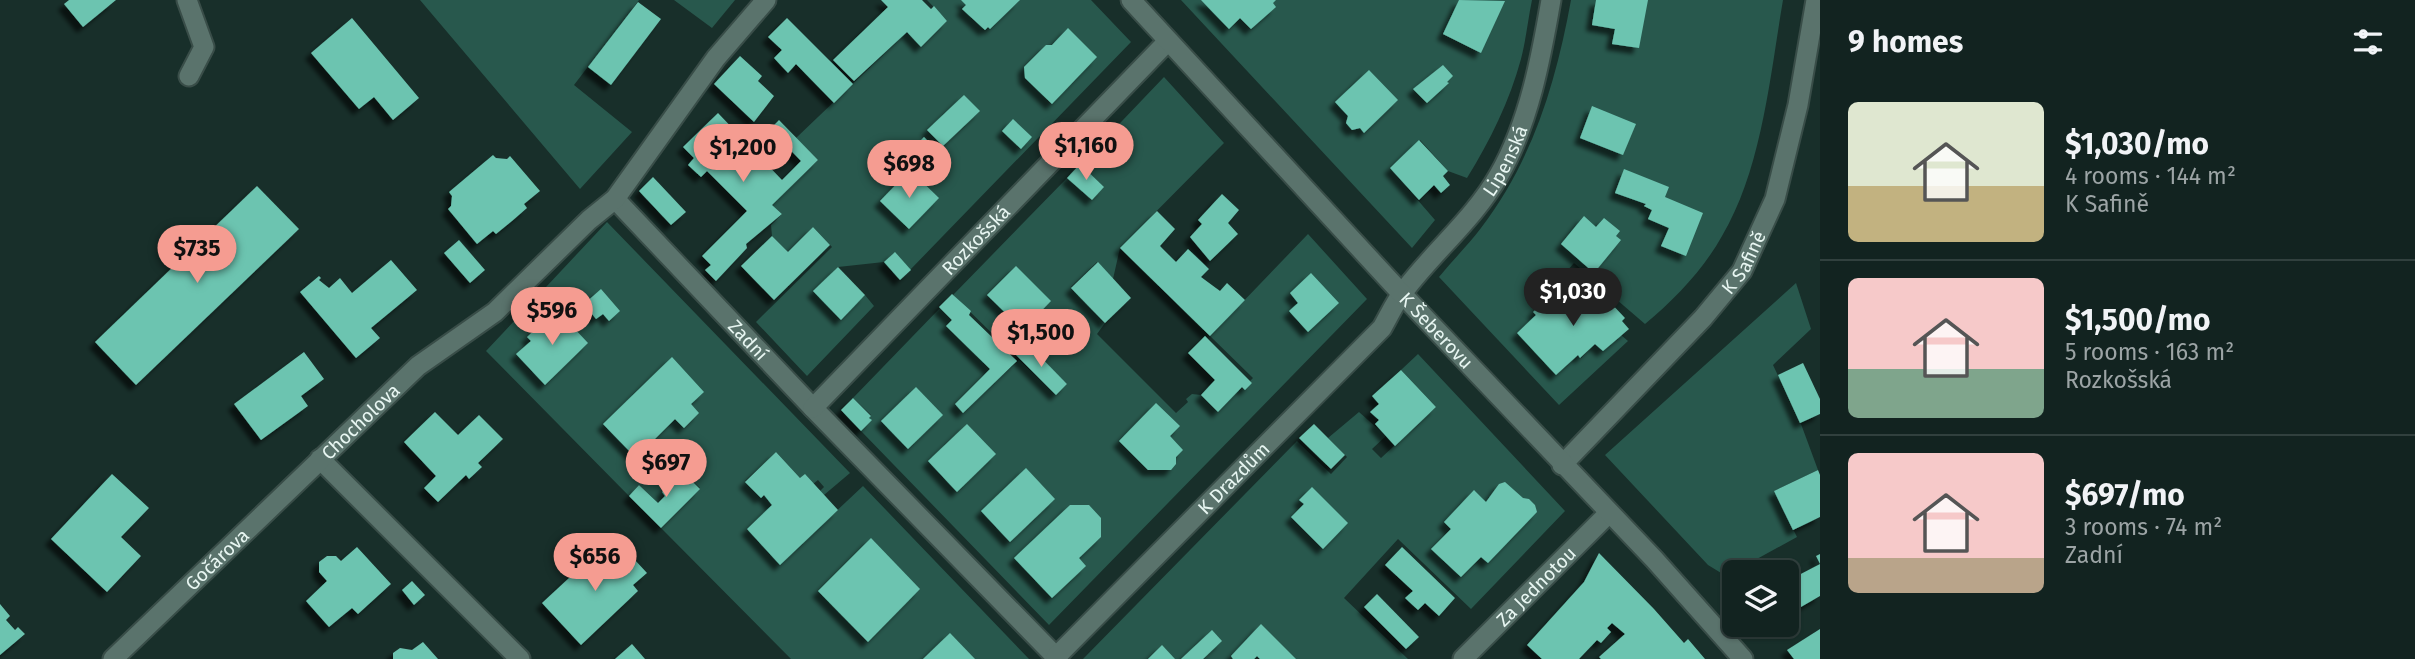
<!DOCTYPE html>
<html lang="en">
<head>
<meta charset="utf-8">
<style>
	:root { --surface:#122320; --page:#1f2f2d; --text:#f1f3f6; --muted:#9ca4a5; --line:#31403e; --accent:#f59c91 }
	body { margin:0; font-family:"Fira Sans",sans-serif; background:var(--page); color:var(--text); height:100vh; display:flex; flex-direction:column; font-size:26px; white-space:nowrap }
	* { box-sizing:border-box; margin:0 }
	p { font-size:23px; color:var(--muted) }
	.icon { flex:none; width:38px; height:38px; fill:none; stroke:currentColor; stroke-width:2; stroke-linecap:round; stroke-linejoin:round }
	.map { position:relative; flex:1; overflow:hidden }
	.panel { display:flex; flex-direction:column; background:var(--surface); width:595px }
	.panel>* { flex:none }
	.buttons { position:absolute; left:1722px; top:560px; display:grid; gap:14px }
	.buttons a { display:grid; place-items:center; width:77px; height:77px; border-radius:10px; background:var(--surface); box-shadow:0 2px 5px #0004,0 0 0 2px var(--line); font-size:35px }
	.price { position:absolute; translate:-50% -60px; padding:0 16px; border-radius:24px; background:var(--accent); color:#111; font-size:23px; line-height:46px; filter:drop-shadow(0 2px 4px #0008) }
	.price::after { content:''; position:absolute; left:50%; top:42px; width:21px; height:16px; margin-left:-10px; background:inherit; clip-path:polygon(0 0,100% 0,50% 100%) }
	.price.selected { background:#222; color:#fff }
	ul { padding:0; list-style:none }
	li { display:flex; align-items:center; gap:21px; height:175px; padding:0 28px }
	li+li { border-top:2px solid var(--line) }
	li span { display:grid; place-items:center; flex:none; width:196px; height:140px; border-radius:10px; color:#555 }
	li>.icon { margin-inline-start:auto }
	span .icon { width:84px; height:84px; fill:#fffc; stroke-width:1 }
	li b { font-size:30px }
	h2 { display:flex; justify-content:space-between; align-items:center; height:84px; padding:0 28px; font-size:30px }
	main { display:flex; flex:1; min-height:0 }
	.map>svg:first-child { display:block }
</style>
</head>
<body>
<main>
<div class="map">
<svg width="1820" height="659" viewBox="0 0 1820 659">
	<defs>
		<filter id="shadow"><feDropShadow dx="-6" dy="6" stdDeviation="2" flood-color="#0009"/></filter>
	</defs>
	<rect width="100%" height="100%" fill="#182f2a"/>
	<g fill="#28584d">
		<path d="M 420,0 L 639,0 L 574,85 L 632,132 L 580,189 Z"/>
		<path d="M 674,0 L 735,0 L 712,28 Z"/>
		<path d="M 927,0 L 1091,0 L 1131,42 L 910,270 L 894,253 L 884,262 L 838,267 L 814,291 L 841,319 L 865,295 L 874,306 L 807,376 L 756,322 L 832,247 L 813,227 L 788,252 L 772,236 L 771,225 L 782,214 L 772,205 L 818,160 L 796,138 L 907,32 L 921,47 L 947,21 Z"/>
		<path d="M 1181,0 L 1532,0 C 1528,19 1526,40 1521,59 C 1510,100 1490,141 1467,178 L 1448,171 L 1420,140 L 1390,168 L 1435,220 L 1412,248 Z"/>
		<path d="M 1571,0 L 1783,0 C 1770,76 1762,169 1722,236 C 1703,270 1675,299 1645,324 L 1574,263 L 1560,279 L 1577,297 L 1565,309 L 1551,295 L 1533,312 L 1536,315 L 1517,333 L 1556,375 L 1578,355 L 1581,358 L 1595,344 L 1621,335 L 1628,341 L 1559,405 L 1439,277 C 1453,260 1468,245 1481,228 C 1533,160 1556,82 1571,0 Z"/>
		<path d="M 1164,77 L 1224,143 L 1120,248 L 1113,279 L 1097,262 L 1071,287 L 1105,323 L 1097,334 L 1176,413 L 1188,402 L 1186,399 L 1192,394 L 1201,395 L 1218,412 L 1242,387 L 1252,383 L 1250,381 L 1253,378 L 1210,336 L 1308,234 L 1367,299 L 1049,625 L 861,431 L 871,420 L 869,418 L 871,415 L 853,398 L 940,308 L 952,320 L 946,326 L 990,369 L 955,404 L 963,412 L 1019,360 L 1056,394 L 1067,384 L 1027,344 L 1009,350 L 953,295 L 1067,178 L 1092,200 L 1103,187 L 1080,165 Z"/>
		<path d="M 607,222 L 850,473 L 824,495 L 820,491 L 824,487 L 818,480 L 813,484 L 800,478 L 776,452 L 745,481 L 761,498 L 764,495 L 772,505 L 747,529 L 780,564 L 863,486 L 1029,659 L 791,659 L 661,528 L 700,488 L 682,471 L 662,492 L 665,496 L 658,503 L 639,485 L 629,496 L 486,351 Z"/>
		<path d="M 1796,283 L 1811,329 L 1773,365 L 1801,424 L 1818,470 L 1774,491 L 1797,537 L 1726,576 L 1708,565 L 1605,455 Z"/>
		<path d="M 1418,354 L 1565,511 L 1471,609 L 1398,539 L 1344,598 L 1408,659 L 1083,659 L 1297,441 L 1331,474 L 1347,457 L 1328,438 L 1359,412 L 1386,436 L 1372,449 L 1381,458 L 1436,407 L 1401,370 Z"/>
	</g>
	<g fill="#6cc4b0" filter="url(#shadow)">
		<path d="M 69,0 L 116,0 L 83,27 L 64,4 Z"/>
		<path d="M 881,0 L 922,0 L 931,9 L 934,6 L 947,21 L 921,47 L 907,32 L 854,81 L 833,60 L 888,7 Z"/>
		<path d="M 961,0 L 1020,0 L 990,29 L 988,27 L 985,30 L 962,9 L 966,5 Z"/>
		<path d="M 1201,0 L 1276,0 L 1273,3 L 1276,7 L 1251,29 L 1240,18 L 1229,29 Z"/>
		<path d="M 1459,0 L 1505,1 L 1481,53 L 1443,34 Z"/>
		<path d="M 1596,0 L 1648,0 L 1639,48 L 1612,44 L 1615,29 L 1592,25 Z"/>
		<path d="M 638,2 L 661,19 L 611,85 L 588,67 Z"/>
		<path d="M 352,18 L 419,98 L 393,120 L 374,97 L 359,109 L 311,53 Z"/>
		<path d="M 787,18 L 853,84 L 834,103 L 796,64 L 788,73 L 774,58 L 782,50 L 768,37 Z"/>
		<path d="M 1068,28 L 1097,57 L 1052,104 L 1025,78 L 1024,67 L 1046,45 L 1052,45 Z"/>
		<path d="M 740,56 L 762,76 L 758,81 L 774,96 L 754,122 L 714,84 Z"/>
		<path d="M 1443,65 L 1453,76 L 1447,82 L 1449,83 L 1427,103 L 1413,89 Z"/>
		<path d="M 1369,70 L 1398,100 L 1364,133 L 1360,128 L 1352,130 L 1346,123 L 1348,116 L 1335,102 Z"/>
		<path d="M 964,95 L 980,111 L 943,146 L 927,130 Z"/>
		<path d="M 1592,106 L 1636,124 L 1623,155 L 1580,138 Z"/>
		<path d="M 718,113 L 782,180 L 801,161 L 770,129 L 779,120 L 818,160 L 772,205 L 782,214 L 746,244 L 747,248 L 716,281 L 705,270 L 711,265 L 702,256 L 747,211 L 707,171 L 701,177 L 688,165 L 694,158 L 683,147 Z"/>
		<path d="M 1013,119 L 1032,137 L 1021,149 L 1002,131 Z"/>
		<path d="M 924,137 L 945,159 L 935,169 L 913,148 Z"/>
		<path d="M 1419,140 L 1448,171 L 1443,176 L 1450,185 L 1441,193 L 1434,185 L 1419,200 L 1390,168 Z"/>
		<path d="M 493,155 L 496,158 L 507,159 L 510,156 L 540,191 L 524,204 L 527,208 L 512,221 L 496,234 L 493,231 L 477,244 L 448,209 L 451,206 L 452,196 L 449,192 Z"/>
		<path d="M 1080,164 L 1104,187 L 1092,200 L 1067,178 Z"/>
		<path d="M 1624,169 L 1669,187 L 1665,197 L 1703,213 L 1686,256 L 1661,246 L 1669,228 L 1648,219 L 1652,210 L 1644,206 L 1646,204 L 1615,193 Z"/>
		<path d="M 910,170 L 939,198 L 909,229 L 880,201 Z"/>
		<path d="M 653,177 L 686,212 L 671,225 L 639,191 Z"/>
		<path d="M 257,186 L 299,229 L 136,385 L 95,342 Z"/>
		<path d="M 1222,194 L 1239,210 L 1228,223 L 1238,234 L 1210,261 L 1190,237 L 1202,224 L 1198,220 Z"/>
		<path d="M 1157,211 L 1175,229 L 1160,246 L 1176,262 L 1188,249 L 1209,269 L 1201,277 L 1220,291 L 1227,283 L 1245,300 L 1210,336 L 1120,248 Z"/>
		<path d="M 1584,216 L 1596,227 L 1604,218 L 1620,231 L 1616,236 L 1621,240 L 1594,273 L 1561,244 Z"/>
		<path d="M 813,227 L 830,245 L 774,300 L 741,266 L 772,236 L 788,252 Z"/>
		<path d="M 459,240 L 485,270 L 470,283 L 444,253 Z"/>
		<path d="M 895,252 L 911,270 L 900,280 L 884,262 Z"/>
		<path d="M 391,260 L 417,290 L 371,328 L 380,338 L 356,358 L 300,292 L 319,276 L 321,278 L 319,280 L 329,288 L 340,278 L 352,293 Z"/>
		<path d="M 1098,262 L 1131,298 L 1105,323 L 1071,288 Z"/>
		<path d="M 1016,266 L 1051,301 L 1023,330 L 987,295 Z"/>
		<path d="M 838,267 L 865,295 L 841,320 L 813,291 Z"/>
		<path d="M 1311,273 L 1339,303 L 1308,332 L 1289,311 L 1298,303 L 1290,293 Z"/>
		<path d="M 1592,283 L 1625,318 L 1622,321 L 1629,329 L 1603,351 L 1595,344 L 1580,358 L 1578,355 L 1556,375 L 1517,333 L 1536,315 L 1533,312 L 1551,294 L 1565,309 Z"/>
		<path d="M 601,289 L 620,311 L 609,321 L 603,314 L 596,319 L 584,304 Z"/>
		<path d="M 952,294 L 971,311 L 969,315 L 1017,361 L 963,413 L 955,404 L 990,369 L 946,326 L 952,320 L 939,307 Z"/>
		<path d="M 556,309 L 588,343 L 545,385 L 516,354 L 531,341 L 527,337 Z"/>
		<path d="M 1205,336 L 1252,383 L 1245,390 L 1242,387 L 1218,412 L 1201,395 L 1215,380 L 1188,353 Z"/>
		<path d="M 1027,343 L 1067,384 L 1056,395 L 1016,355 Z"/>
		<path d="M 304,352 L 324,379 L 301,396 L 308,406 L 261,440 L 234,404 Z"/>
		<path d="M 672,357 L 704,392 L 691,404 L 699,413 L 684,428 L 675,419 L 636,458 L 603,424 Z"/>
		<path d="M 1803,363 L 1820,399 L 1820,414 L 1800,423 L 1778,375 Z"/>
		<path d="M 1401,370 L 1436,407 L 1395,446 L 1375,424 L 1379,420 L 1370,412 L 1379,404 L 1372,396 Z"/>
		<path d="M 916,387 L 943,415 L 908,449 L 881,421 Z"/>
		<path d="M 853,398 L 871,416 L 869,418 L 872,420 L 861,431 L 841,410 Z"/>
		<path d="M 1156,403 L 1180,426 L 1170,436 L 1183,450 L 1176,457 L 1176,464 L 1171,470 L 1148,470 L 1119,441 Z"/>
		<path d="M 435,412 L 458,435 L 479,415 L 503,439 L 478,463 L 482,467 L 469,479 L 466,475 L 438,502 L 424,488 L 436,476 L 404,442 Z"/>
		<path d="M 967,424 L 996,454 L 957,492 L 928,461 Z"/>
		<path d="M 1314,424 L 1345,455 L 1331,469 L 1299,438 Z"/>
		<path d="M 776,452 L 800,478 L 805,474 L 838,510 L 780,565 L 747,529 L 772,505 L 764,495 L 761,498 L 745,482 Z"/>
		<path d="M 1026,468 L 1055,499 L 1010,542 L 981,511 Z"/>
		<path d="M 1818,470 L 1820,475 L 1820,517 L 1793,530 L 1774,491 Z"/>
		<path d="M 682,471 L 700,489 L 661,528 L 629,496 L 639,485 L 658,503 L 665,496 L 662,492 Z"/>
		<path d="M 112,474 L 149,508 L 121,537 L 141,556 L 107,592 L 51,539 Z"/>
		<path d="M 1505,482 L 1523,498 L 1529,499 L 1535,505 L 1537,512 L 1488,563 L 1481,557 L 1461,577 L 1431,549 L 1451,529 L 1444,522 L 1474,490 L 1486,502 L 1499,484 Z"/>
		<path d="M 1312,487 L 1348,523 L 1323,549 L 1291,517 L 1304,504 L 1299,500 Z"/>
		<path d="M 1070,505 L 1089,505 L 1101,518 L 1101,537 L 1079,558 L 1086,566 L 1052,598 L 1014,558 Z"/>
		<path d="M 871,538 L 920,589 L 868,642 L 818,591 Z"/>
		<path d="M 622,546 L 647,573 L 633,585 L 638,591 L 581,645 L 542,603 L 596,553 L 603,553 L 608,558 Z"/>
		<path d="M 357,547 L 391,584 L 358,614 L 352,608 L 329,627 L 306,601 L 327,581 L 319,572 L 319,562 L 327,556 L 336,556 L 341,561 Z"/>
		<path d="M 1402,547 L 1455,598 L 1439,616 L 1425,603 L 1418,610 L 1405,598 L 1413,591 L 1385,565 Z"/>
		<path d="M 1599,553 L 1654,609 L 1684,643 L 1688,639 L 1705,659 L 1601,659 L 1599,657 L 1625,634 L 1612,623 L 1607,628 L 1611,632 L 1601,643 L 1597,640 L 1579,659 L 1542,659 L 1527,645 L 1584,582 Z"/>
		<path d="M 1820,554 L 1820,596 L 1787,615 L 1787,572 L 1775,572 L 1788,565 L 1795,577 L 1820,564 L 1816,556 Z"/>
		<path d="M 412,581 L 425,595 L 414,605 L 402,590 Z"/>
		<path d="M 1377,594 L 1419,637 L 1406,649 L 1364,607 Z"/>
		<path d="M 0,604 L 10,616 L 6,620 L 15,630 L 18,627 L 25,634 L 0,655 Z"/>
		<path d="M 1261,624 L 1296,659 L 1260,659 L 1257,656 L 1254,659 L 1233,659 L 1231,656 Z"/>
		<path d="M 1820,629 L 1820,659 L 1794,659 L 1787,650 Z"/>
		<path d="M 1212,630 L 1222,641 L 1203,659 L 1181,659 Z"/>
		<path d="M 950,633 L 975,659 L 923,659 Z"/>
		<path d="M 423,642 L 438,659 L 393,659 L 393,653 L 400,648 L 412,650 Z"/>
		<path d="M 632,644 L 645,659 L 615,659 Z"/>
		<path d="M 1162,645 L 1175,659 L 1148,659 Z"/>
	</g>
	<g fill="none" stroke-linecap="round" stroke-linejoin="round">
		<defs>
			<g id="minor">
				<path d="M 187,0 L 204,47 L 189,76"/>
				<path id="s1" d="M 615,199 L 813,408 L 1058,659"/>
				<path id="s2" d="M 813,408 L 1168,41"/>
				<path d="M 320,459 L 520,659"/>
				<path id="s3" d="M 1562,465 L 1703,318 L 1742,271 L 1775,199 L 1798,105 L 1816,0"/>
				<path id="s4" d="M 1056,657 L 1382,328 C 1389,316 1395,302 1404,291 C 1434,251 1474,219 1499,175 C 1529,123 1541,58 1551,0"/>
				<path id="s5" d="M 113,659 L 418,366 L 495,312 L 589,220 L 615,199 L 716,58 L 766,0"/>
				<path id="s6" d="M 1463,659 L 1609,513"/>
			</g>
			<g id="tertiary">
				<path id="s7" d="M 1131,0 L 1402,294 L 1654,559 L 1743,659"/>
			</g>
		</defs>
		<use href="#minor" stroke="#394d48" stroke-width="23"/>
		<use href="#tertiary" stroke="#394d48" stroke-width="23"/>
		<use href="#minor" stroke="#5a736c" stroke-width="19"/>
		<use href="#tertiary" stroke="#5a736c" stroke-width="19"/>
	</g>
	<g text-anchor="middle" stroke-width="7" stroke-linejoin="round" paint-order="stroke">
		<g font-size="19" fill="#e8f6f2" stroke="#0e2520">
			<text dy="7" stroke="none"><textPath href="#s4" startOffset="672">Lipenská</textPath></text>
			<text dy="7" stroke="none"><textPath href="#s2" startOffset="234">Rozkošská</textPath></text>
			<text dy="7" stroke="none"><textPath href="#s3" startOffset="273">K Safině</textPath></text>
			<text dy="7" stroke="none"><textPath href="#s7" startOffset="450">K Šeberovu</textPath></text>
			<text dy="7" stroke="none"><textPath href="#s1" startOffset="194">Zadní</textPath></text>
			<text dy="7" stroke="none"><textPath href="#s5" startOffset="343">Chocholova</textPath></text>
			<text dy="7" stroke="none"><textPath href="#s4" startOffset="252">K Drazdům</textPath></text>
			<text dy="7" stroke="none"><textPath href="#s5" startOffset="144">Gočárova</textPath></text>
			<text dy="7" stroke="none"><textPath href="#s6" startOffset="103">Za Jednotou</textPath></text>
		</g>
	</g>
</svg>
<div class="buttons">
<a><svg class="icon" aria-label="layers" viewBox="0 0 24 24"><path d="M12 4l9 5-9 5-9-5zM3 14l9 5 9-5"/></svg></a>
</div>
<b class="price" style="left:1086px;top:182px">$1,160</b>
<b class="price" style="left:743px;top:184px">$1,200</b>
<b class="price" style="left:909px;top:200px">$698</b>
<b class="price" style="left:197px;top:285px">$735</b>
<b class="price selected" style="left:1573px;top:328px">$1,030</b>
<b class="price" style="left:552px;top:347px">$596</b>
<b class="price" style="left:1041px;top:369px">$1,500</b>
<b class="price" style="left:666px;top:499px">$697</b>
<b class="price" style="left:595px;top:593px">$656</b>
</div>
<section class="panel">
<h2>9 homes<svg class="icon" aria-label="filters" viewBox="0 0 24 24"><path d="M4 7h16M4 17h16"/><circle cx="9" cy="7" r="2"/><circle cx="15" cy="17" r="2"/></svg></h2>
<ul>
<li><span style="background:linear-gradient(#dfe7d0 60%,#c2b280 0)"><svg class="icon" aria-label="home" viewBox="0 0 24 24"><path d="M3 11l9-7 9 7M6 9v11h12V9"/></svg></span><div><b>$1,030/mo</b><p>4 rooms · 144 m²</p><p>K Safině</p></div></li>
<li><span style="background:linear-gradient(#f6c9c9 65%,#7fa58c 0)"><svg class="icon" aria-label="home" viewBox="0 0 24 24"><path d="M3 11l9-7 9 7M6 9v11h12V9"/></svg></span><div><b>$1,500/mo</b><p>5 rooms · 163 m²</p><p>Rozkošská</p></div></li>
<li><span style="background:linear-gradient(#f6c9c9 75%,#b9a48a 0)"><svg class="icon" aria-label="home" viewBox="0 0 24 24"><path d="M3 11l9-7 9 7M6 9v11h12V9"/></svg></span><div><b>$697/mo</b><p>3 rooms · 74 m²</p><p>Zadní</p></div></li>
</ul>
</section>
</main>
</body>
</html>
